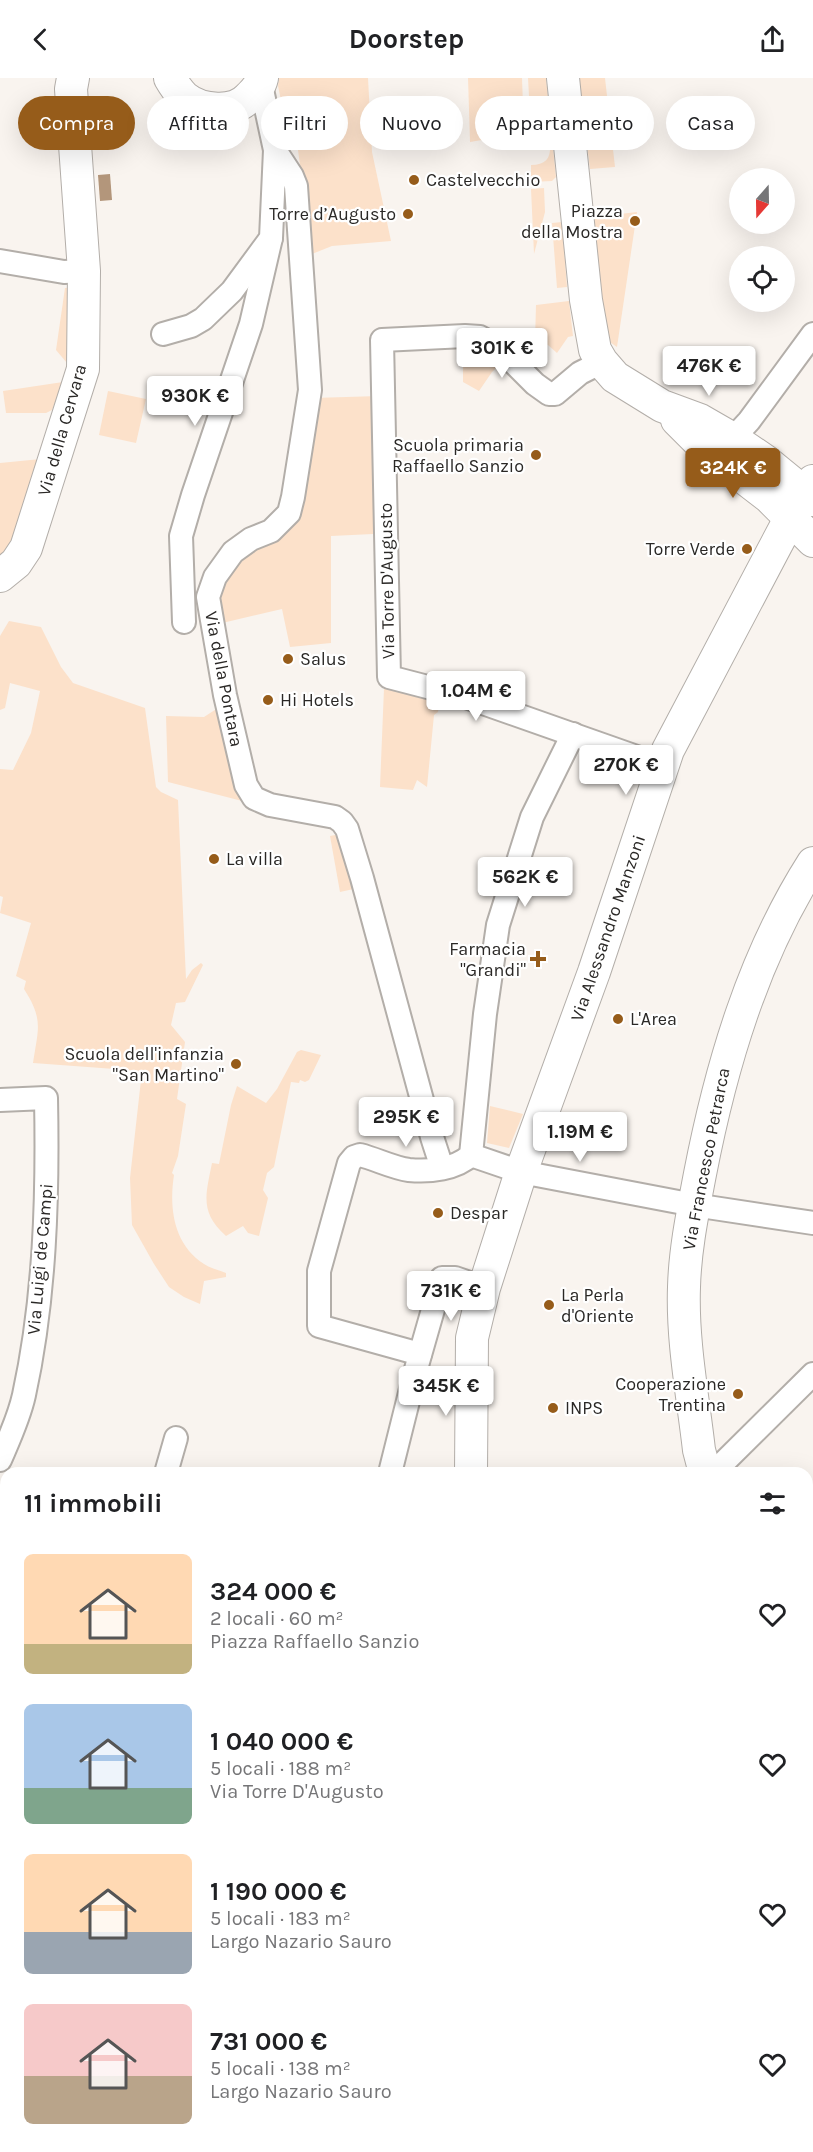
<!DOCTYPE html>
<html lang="it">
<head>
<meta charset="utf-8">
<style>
	:root { --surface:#fff; --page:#f2f2f2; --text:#202124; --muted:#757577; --accent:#965c1a }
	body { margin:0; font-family:Karla,sans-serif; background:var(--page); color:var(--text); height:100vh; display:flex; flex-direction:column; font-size:22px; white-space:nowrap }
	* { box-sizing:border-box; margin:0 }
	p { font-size:20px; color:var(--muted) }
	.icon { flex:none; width:33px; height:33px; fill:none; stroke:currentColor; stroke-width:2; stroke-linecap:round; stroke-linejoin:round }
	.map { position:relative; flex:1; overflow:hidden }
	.sheet { position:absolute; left:0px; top:1389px; width:813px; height:686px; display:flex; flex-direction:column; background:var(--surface); border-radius:18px 18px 0 0; box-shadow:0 6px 24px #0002 }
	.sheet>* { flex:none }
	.banner { position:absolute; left:18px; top:18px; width:777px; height:54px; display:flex; gap:12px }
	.needle { width:39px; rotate:200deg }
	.tools { position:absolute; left:729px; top:90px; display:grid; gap:12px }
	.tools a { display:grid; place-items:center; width:66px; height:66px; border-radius:50%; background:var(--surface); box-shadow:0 6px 24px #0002; font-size:30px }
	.price { position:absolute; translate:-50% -51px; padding:0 14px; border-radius:6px; background:#fff; color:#222; font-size:20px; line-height:39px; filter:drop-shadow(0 2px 3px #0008) }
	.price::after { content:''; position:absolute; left:50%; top:36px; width:18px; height:14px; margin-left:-9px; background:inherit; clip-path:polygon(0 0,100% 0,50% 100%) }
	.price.active { background:var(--accent); color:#fff }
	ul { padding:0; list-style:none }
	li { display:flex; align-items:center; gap:18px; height:150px; padding:0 24px }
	li span { display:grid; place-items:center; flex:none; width:168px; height:120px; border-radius:9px; color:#555 }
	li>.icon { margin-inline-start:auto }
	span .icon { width:72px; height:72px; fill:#fffc; stroke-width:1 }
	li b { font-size:26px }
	h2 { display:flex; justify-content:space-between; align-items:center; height:72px; padding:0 24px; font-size:26px }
	.pill { padding:0 21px; border-radius:27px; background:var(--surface); box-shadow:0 6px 24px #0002; font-size:21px; line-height:54px }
	.pill.active { background:var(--accent); color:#fff }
	header { display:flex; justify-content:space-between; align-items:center; height:78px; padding:0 24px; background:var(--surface); font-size:27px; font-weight:700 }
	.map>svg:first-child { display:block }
</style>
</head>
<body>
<header><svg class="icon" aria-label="back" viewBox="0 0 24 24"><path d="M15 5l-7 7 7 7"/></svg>Doorstep<svg class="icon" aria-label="share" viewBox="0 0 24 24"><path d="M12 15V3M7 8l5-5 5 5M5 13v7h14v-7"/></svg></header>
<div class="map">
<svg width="813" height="2074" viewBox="0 0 813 2074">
	<rect width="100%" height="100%" fill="#f9f4ef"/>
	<g fill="#fce1ca">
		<path d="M 279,0 L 368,0 L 372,74 L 391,163 L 332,168 L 312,176 L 293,35 L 283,31 L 278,8 Z"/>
		<path d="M 468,0 L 522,0 L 524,55 L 470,64 Z"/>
		<path d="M 528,0 L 546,0 L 556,99 L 552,103 L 531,104 L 531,87 C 545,87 551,81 550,67 C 547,57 541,53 531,54 Z"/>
		<path d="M 579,0 L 605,0 L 615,89 L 590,91 Z"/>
		<path d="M 544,110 L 545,134 L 534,176 L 531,111 Z"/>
		<path d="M 637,134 L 617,269 L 604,260 L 594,139 Z"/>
		<path d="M 562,144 L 567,209 L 557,210 L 552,145 Z"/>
		<path d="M 76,209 L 73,260 L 67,285 L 56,272 L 65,210 Z"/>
		<path d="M 569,223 L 573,258 L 568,259 L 557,275 L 548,267 L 535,263 L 536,227 Z"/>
		<path d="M 469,265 L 506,280 L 492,294 L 479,313 L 463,304 L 463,268 Z"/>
		<path d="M 63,304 L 52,332 L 46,335 L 6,335 L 3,313 Z"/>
		<path d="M 108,313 L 146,321 L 136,365 L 99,357 Z"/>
		<path d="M 379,318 L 373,456 L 331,458 L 331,565 L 290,569 L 282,531 L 218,546 L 215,530 L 233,482 L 270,464 L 313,320 Z"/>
		<path d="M 41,381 L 26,456 L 0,480 L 0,385 Z"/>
		<path d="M 9,543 L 41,549 L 61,589 L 73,605 L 145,630 L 156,709 L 161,714 L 178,722 L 186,901 L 192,892 L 201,885 L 203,887 L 185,924 L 176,925 L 171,947 L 185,964 L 177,1021 L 186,1026 L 178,1078 L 172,1095 L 174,1097 C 169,1129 173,1166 204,1186 C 210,1190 219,1192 226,1195 L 226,1199 L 204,1203 L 200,1226 L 184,1219 L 169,1209 L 154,1186 L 132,1147 L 130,1100 L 142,993 L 33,985 C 38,951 44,942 24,911 L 26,903 L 16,898 L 31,845 L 0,835 L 3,819 L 0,818 L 0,691 L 13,692 L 31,655 L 40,613 L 10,605 L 5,630 L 0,632 L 0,558 Z"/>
		<path d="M 384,610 L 411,612 L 440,619 L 438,634 L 434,637 L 427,709 L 417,702 L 413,712 L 380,709 Z"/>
		<path d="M 221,628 L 250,725 L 168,704 L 166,638 L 204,639 Z"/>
		<path d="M 335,757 L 349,768 L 358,810 L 340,814 L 330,758 Z"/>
		<path d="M 301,972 L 321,977 L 309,1002 L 305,1004 L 300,1002 L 299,1005 L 291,1004 L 274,1089 L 267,1095 L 263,1112 L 268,1120 L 259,1158 L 248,1155 L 243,1148 L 226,1158 C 199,1134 206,1116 212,1085 L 219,1086 L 231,1027 L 237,1008 L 266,1025 L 277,1011 L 297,974 Z"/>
		<path d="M 490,1028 L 523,1036 L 509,1070 L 487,1065 Z"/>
	</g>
	<path fill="#b3967b" d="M 110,96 L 112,122 L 100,123 L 98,97 Z"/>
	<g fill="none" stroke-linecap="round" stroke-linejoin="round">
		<defs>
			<g id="street">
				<path d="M 275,72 L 292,98 L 296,108 L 310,312 L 293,419 L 289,435 L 271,453 L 251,461 L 233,474 L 215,499 L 208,519 L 225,617 L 246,707 L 254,720 L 270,727 L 335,739 L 342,744 L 347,751 L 362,800 L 432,1059 L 442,1090"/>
				<path d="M 0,183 L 64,194 L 84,193"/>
				<path d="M 163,256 L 191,248 L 203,241 L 232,213 L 271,160 L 275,72 L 261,7"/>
				<path d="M 602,284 L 580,295 L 555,316 L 549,316 L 535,306 L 498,269 L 480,259 L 465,258 L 382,262 L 389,599 L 466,619 L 662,688"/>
				<path d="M 724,370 L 749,343 L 813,256"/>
				<path d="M 184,544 L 181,458 L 193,417 L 251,246 L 271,160"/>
				<path d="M 0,1022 L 46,1020 C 48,1119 45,1221 24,1317 C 19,1340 9,1361 0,1382"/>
				<path d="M 471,1077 L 521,1094 L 694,1127 L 813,1145"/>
				<path d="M 420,1276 L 319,1248 L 319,1193 L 349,1085 L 354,1079 L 360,1077 C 376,1081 393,1090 409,1092 C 430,1094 456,1091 471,1077 L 485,936 L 498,847 L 532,739 L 573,656"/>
				<path d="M 166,1395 L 176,1360"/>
				<path d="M 390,1395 L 416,1291 L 442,1200 L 455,1200 L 484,1210"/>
				<path d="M 713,1395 L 813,1296"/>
				<path d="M 228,2068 L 230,2074"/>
				<path d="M 365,2068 L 367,2074"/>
			</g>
			<g id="secondary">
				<path d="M 170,0 C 174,7 178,13 184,19 C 201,33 234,36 249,19 C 255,13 260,9 262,0"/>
				<path d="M 563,0 L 586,222 L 595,272 L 602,284 L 615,299 L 662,328 L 700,342 L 733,361 L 764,382 L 813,422"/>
				<path d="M 677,342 L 704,369 L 769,419 L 813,463"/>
				<path d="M 0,498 L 16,485 L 26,470 L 83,291 L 84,193 L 71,11 L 73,0"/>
				<path d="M 471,1395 L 472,1260 L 484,1210 L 521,1094 L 594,894 L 668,672 L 804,414 L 813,403"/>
				<path d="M 705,1395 L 699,1372 C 693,1319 682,1263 684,1209 C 685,1171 693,1133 700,1096 C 721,988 753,879 813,785"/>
				<path d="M 807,1597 L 813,1608"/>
				<path d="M 807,1673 L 813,1649"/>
				<path d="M 807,1706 L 813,1705"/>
				<path d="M 0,2042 L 6,2057"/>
				<path d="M 492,2068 L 492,2074"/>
			</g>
		</defs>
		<use href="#street" stroke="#b3aea9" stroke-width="26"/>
		<use href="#secondary" stroke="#b3aea9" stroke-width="34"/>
		<use href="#street" stroke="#fff" stroke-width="22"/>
		<use href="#secondary" stroke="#fff" stroke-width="32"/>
	</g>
	<g fill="#965c1a" stroke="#fff" stroke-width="2">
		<circle cx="414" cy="102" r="6"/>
		<circle cx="408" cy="136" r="6"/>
		<circle cx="635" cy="143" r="6"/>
		<circle cx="536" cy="377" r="6"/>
		<circle cx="747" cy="471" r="6"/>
		<circle cx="288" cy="581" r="6"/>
		<circle cx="268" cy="622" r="6"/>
		<circle cx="214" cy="781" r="6"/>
		<path d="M535 872h6v6h6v6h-6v6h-6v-6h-6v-6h6z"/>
		<circle cx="618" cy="941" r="6"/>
		<circle cx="236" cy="986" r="6"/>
		<circle cx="438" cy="1135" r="6"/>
		<circle cx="549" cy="1227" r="6"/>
		<circle cx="738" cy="1316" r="6"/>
		<circle cx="553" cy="1330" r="6"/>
	</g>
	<g text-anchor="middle" stroke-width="4.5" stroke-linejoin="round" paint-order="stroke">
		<g font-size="18" fill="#2a2826" stroke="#fff" text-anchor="start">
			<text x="426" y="108">Castelvecchio</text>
			<text x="623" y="139" text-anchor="end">Piazza<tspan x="623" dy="21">della Mostra</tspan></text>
			<text x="396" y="142" text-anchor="end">Torre d’Augusto</text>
			<text x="524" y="373" text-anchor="end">Scuola primaria<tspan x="524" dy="21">Raffaello Sanzio</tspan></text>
			<text x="735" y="477" text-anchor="end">Torre Verde</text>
			<text x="300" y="587">Salus</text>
			<text x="280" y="628">Hi Hotels</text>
			<text x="226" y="787">La villa</text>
			<text x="526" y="877" text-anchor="end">Farmacia<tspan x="526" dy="21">"Grandi"</tspan></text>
			<text x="630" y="947">L'Area</text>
			<text x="224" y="982" text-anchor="end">Scuola dell'infanzia<tspan x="224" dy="21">"San Martino"</tspan></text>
			<text x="450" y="1141">Despar</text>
			<text x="561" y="1223">La Perla<tspan x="561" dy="21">d'Oriente</tspan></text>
			<text x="726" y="1312" text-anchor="end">Cooperazione<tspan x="726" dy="21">Trentina</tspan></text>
			<text x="565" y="1336">INPS</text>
		</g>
		<g font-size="18" fill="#2a2826" stroke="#fff">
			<text transform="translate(62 352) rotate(-74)" y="6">Via della Cervara</text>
			<text transform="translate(387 503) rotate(-91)" y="6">Via Torre D'Augusto</text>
			<text transform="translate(224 601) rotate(79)" y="6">Via della Pontara</text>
			<text transform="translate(608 850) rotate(-71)" y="6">Via Alessandro Manzoni</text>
			<text transform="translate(706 1081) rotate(-79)" y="6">Via Francesco Petrarca</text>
			<text transform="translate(40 1181) rotate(-85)" y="6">Via Luigi de Campi</text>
		</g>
	</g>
</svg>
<div class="tools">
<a><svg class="needle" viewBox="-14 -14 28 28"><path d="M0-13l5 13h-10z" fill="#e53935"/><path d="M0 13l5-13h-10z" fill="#757577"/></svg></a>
<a><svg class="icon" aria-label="locate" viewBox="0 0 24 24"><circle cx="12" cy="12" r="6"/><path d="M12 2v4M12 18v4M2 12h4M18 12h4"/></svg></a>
</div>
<b class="price" style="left:502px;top:301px">301K €</b>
<b class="price" style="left:709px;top:319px">476K €</b>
<b class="price" style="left:195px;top:349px">930K €</b>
<b class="price active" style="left:733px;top:421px">324K €</b>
<b class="price" style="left:476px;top:644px">1.04M €</b>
<b class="price" style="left:626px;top:718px">270K €</b>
<b class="price" style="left:525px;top:830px">562K €</b>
<b class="price" style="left:406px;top:1070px">295K €</b>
<b class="price" style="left:580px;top:1085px">1.19M €</b>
<b class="price" style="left:451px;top:1244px">731K €</b>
<b class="price" style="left:446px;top:1339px">345K €</b>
<div class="banner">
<a class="pill active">Compra</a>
<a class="pill">Affitta</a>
<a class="pill">Filtri</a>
<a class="pill">Nuovo</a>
<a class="pill">Appartamento</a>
<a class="pill">Casa</a>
</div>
<section class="sheet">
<h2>11 immobili<svg class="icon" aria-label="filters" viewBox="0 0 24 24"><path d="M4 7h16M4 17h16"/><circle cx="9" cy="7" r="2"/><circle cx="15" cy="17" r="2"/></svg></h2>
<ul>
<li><span style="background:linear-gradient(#ffd9b3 75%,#c2b280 0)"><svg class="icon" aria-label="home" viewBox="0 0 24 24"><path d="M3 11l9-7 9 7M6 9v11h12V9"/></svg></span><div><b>324 000 €</b><p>2 locali · 60 m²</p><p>Piazza Raffaello Sanzio</p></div><svg class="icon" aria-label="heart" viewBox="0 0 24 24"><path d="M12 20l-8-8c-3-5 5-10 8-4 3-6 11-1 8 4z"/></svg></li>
<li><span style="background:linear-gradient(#a9c7e8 70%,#7fa58c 0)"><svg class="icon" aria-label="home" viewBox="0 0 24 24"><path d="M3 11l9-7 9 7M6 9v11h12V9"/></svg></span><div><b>1 040 000 €</b><p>5 locali · 188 m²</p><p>Via Torre D'Augusto</p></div><svg class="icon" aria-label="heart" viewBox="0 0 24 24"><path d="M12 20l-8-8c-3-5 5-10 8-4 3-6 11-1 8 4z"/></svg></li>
<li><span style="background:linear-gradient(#ffd9b3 65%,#9aa5b1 0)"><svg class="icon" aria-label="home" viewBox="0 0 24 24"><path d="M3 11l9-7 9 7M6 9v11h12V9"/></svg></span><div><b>1 190 000 €</b><p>5 locali · 183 m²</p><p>Largo Nazario Sauro</p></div><svg class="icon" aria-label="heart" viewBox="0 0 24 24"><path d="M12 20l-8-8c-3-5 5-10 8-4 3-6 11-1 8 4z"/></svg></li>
<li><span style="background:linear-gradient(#f6c9c9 60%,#b9a48a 0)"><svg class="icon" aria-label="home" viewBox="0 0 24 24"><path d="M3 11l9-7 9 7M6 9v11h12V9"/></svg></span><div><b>731 000 €</b><p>5 locali · 138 m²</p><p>Largo Nazario Sauro</p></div><svg class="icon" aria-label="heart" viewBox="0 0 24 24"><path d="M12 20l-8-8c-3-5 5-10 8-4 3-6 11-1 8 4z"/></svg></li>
</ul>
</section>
</div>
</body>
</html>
